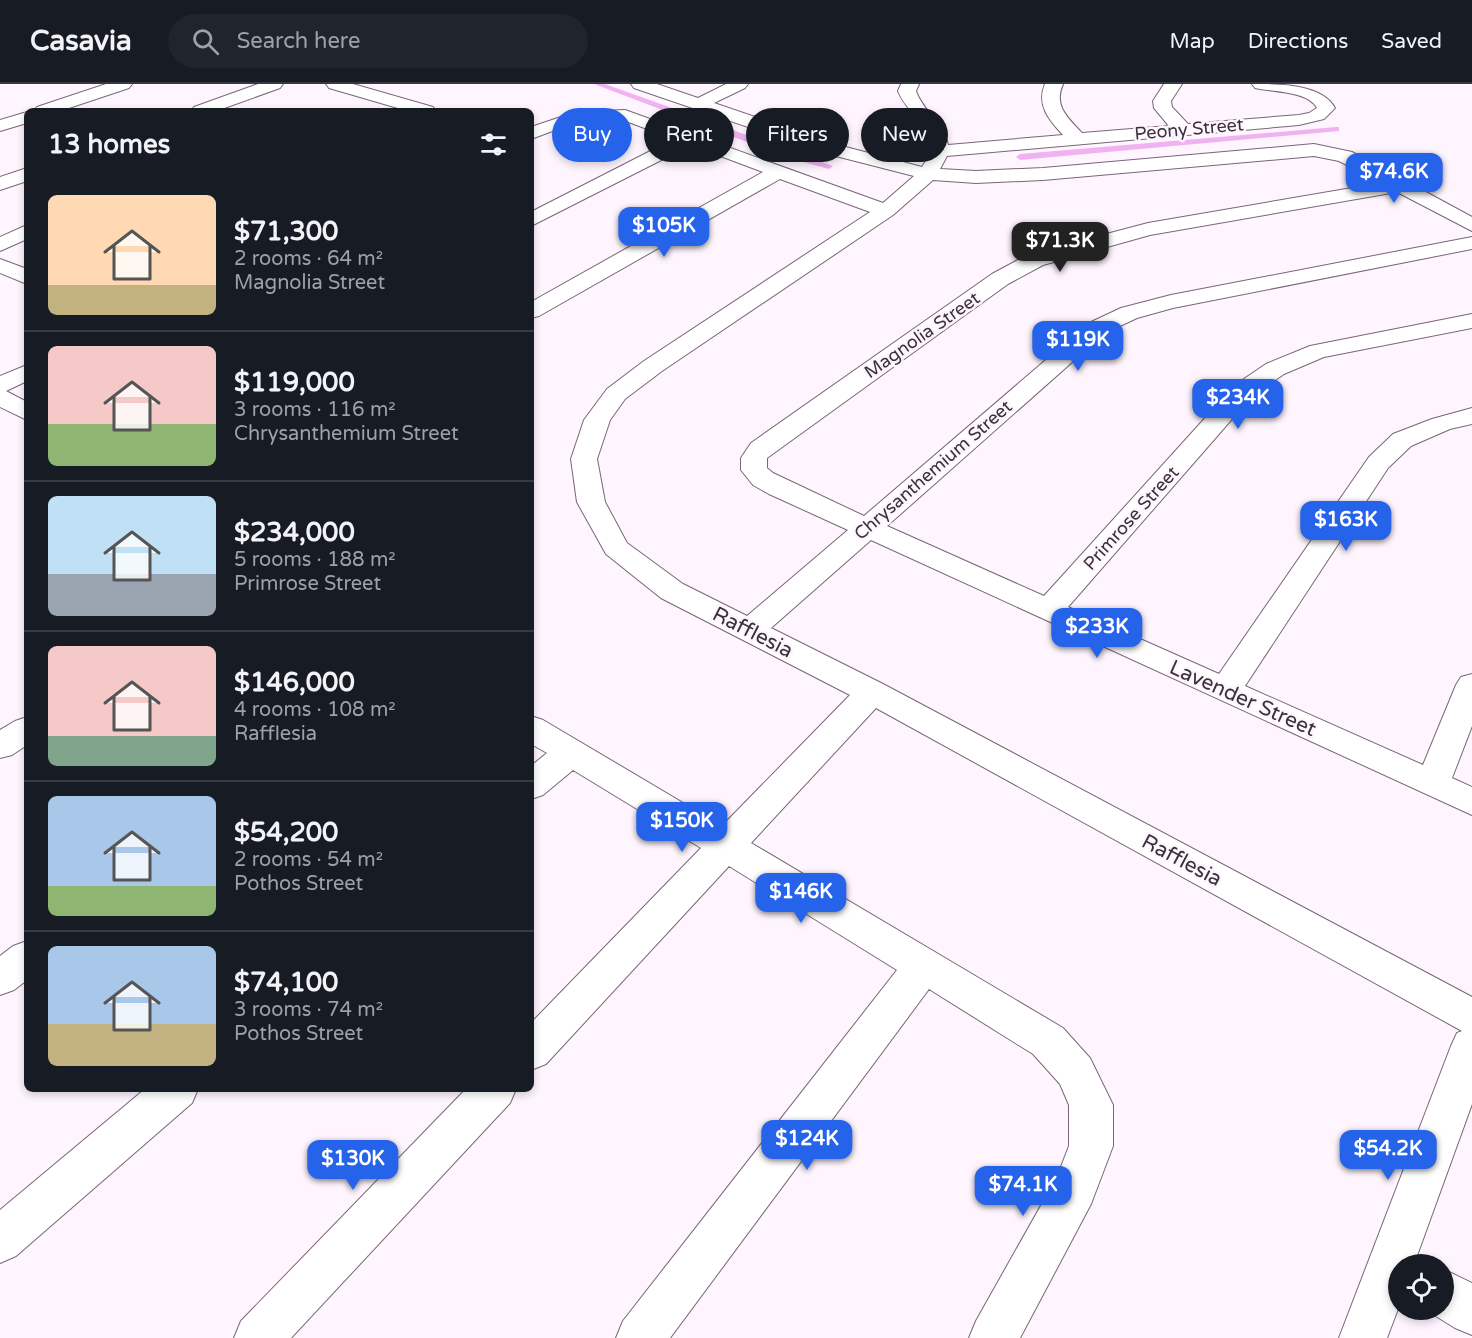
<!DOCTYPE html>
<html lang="en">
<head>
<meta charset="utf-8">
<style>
	:root { --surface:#171b24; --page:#20242c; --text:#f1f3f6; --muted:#9ea1a6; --line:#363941; --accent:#2563eb }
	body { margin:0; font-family:"Varela Round",sans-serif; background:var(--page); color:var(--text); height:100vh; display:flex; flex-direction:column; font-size:22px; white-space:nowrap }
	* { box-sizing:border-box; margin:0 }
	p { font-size:20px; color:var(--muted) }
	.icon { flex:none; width:33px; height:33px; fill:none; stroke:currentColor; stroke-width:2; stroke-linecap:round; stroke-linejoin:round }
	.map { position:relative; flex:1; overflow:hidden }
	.side { position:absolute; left:24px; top:24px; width:510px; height:984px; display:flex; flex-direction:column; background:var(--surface); border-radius:9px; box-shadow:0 3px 9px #0003 }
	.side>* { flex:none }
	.banner { position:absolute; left:552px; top:24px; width:570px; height:54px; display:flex; gap:12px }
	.fabs { position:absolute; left:1388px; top:1170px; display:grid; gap:12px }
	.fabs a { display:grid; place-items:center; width:66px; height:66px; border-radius:50%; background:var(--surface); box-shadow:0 3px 9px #0003; font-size:30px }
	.price { position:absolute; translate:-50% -51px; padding:0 14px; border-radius:12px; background:var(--accent); color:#fff; font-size:20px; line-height:39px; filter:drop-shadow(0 2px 3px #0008) }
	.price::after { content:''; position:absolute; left:50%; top:36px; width:18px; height:14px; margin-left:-9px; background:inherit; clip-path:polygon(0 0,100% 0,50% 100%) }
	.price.current { background:#222; color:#fff }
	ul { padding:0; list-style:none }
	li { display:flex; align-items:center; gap:18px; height:150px; padding:0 24px }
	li+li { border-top:2px solid var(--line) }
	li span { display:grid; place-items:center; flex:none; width:168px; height:120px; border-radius:9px; color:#555 }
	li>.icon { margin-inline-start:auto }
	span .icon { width:72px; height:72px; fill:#fffc; stroke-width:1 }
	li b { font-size:26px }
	h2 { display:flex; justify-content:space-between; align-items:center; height:72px; padding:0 24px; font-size:26px }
	.pill { padding:0 21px; border-radius:27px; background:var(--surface); box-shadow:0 3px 9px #0003; font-size:21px; line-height:54px }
	.pill.current { background:var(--accent); color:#fff }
	header { display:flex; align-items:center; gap:36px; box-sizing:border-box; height:84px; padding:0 30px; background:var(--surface); border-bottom:2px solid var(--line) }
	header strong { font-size:28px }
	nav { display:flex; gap:33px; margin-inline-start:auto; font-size:21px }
	.search { width:420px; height:54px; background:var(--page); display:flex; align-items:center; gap:15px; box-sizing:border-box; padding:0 21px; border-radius:33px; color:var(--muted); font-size:22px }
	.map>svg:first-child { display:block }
</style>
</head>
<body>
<header>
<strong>Casavia</strong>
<div class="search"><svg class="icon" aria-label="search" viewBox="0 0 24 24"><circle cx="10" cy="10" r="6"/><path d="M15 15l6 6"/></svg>Search here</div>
<nav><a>Map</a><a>Directions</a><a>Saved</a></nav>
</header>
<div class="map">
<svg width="1472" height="1254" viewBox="0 0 1472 1254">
	<rect width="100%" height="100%" fill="#fef5fe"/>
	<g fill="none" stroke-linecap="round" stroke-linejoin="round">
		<g fill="#f1b2f2" fill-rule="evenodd">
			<path d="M 594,0 L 605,0 L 833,82 L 829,85 L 792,75 Z"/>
			<path d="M 1336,43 L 1339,43 L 1339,47 L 1020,76 L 1016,73 L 1020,70 Z"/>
		</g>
		<defs>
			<g id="minor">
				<path d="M 106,0 L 132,0 L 129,4 L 60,27 L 34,27 L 37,23 Z"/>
				<path d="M 258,0 L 283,0 L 280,4 L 216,27 L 191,27 L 194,23 Z"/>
				<path d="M 326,0 L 353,0 L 433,23 L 436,27 L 408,27 L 329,4 Z"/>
				<path d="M 631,0 L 657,0 L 698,14 L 726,0 L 748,0 L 745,4 L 714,19 L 838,61 L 922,83 C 925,78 930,71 930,65 C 931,44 905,26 898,7 L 901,0 L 919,0 L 916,7 C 923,27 944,40 948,61 L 1063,51 C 1049,36 1036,21 1045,0 L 1063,0 C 1053,22 1068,34 1082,49 L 1169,42 L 1154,24 L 1153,17 L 1164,0 L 1182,0 L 1171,17 L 1172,23 L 1188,40 L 1299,31 L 1309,29 L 1317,24 C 1308,7 1272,8 1255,4 L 1252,0 C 1279,0 1322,0 1335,24 L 1324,35 L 1299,41 L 947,72 L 940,85 L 976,87 L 1043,84 L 1314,60 L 1352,68 L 1472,133 L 1472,147 L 1397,108 L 1150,151 L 1043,181 L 1008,200 L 767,374 L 767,384 L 773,389 L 864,432 L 1089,239 L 1121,224 L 1171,211 L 1472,153 L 1472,165 L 1173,224 L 1137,234 L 1105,249 L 887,442 L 1044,512 L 1235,301 L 1266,280 L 1310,262 L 1472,230 L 1472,244 L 1324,273 L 1284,290 L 1253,311 L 1068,523 L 1219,590 L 1369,373 L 1393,350 L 1432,335 L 1472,324 L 1472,340 L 1450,345 L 1411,362 L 1388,384 L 1245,602 L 1423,681 L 1456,601 L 1461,593 L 1472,590 L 1472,642 L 1452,694 L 1472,703 L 1472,731 L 871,456 L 771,544 L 883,600 L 1472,913 L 1472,1020 L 1414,1180 L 1398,1180 L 1398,1225 L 1387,1254 L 1339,1254 L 1451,962 L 1457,949 L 1462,947 L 876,624 L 751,759 L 1063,944 L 1090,974 L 1113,1021 L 1113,1062 L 1091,1120 L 1020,1254 L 969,1254 L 976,1237 L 1057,1093 L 1069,1062 L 1069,1021 L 1060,1000 L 1033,970 L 929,905 L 670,1254 L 616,1254 L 623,1237 L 897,886 L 729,782 L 546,980 L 531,986 L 531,939 L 701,764 L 573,686 L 543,711 L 531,715 L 531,682 L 547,669 L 531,660 L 531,632 L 543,636 L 722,742 L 850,611 L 661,514 L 606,470 L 577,418 L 571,375 L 584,336 L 607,305 L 644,277 L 870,128 L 780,95 L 539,232 L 531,234 L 531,218 L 763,88 L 691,61 L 531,142 L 531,128 L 674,55 L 623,36 L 610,36 L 577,38 L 531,55 L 531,43 L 576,28 L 625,26 L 883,119 L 914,92 L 824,69 L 634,4 ZM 1314,72 L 1339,77 L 1381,99 L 1148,139 L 1027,171 L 992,190 L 751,359 L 741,374 L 741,386 L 753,401 L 769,410 L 848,446 L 747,532 L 683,500 L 627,459 L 605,418 L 597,375 L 610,336 L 625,315 L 662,287 L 893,131 L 933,96 L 976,99 L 1043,96 Z"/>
				<path d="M 27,28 L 27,39 L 0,47 L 0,36 Z"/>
				<path d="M 27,84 L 27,97 L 0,106 L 0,93 Z"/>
				<path d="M 27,141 L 27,155 L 0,167 L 0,153 Z"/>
				<path d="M 0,175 L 27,185 L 27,200 L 0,189 Z"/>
				<path d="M 27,281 L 27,297 L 6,307 L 27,318 L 27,336 L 0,323 L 0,292 Z"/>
				<path d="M 27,633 L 27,661 L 12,671 L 0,674 L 0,646 L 15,637 Z"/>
				<path d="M 27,857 L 27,896 L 14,906 L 0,911 L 0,872 L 13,862 Z"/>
				<path d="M 145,1005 L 198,1005 L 192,1019 L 16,1172 L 0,1179 L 0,1126 Z"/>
				<path d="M 466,1005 L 516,1005 L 510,1019 L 291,1254 L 234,1254 L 241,1237 Z"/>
				<path d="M 1443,1185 L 1472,1199 L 1472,1251 L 1455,1244 L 1426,1226 L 1443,1226 Z"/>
			</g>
		</defs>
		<use href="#minor" stroke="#796679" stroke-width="2"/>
		<use href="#minor" fill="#fff" fill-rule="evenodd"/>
	</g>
	<g text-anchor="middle" stroke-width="5" stroke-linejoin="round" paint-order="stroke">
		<g font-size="18" fill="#3a323a" stroke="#fef5fe">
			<text transform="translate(1189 45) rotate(-5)" y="6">Peony Street</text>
			<text transform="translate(922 251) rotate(-35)" y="6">Magnolia Street</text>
			<text transform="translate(933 386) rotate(-41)" y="6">Chrysanthemium Street</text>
			<text transform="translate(1131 434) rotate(-48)" y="6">Primrose Street</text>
		</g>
		<g font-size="21" fill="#3a323a" stroke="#fef5fe">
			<text transform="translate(753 548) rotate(27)" y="7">Rafflesia</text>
			<text transform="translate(1243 614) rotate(24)" y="7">Lavender Street</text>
			<text transform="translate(1182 776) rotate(28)" y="7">Rafflesia</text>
		</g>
	</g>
</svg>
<div class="fabs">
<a><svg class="icon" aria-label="locate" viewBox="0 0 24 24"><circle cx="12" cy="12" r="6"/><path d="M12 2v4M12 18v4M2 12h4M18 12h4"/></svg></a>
</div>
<b class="price" style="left:1394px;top:120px">$74.6K</b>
<b class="price" style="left:664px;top:174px">$105K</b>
<b class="price current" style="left:1060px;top:189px">$71.3K</b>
<b class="price" style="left:1078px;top:288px">$119K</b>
<b class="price" style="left:1238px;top:346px">$234K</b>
<b class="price" style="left:1346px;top:468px">$163K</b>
<b class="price" style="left:1097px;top:575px">$233K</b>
<b class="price" style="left:682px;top:769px">$150K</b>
<b class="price" style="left:801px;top:840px">$146K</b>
<b class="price" style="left:807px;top:1087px">$124K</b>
<b class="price" style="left:1388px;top:1097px">$54.2K</b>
<b class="price" style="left:353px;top:1107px">$130K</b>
<b class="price" style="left:1023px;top:1133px">$74.1K</b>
<div class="banner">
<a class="pill current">Buy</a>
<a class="pill">Rent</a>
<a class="pill">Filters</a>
<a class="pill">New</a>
</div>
<section class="side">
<h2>13 homes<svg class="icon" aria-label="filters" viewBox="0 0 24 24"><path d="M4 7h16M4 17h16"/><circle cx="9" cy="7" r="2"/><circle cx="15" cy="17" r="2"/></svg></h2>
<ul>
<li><span style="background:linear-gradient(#ffd9b3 75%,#c2b280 0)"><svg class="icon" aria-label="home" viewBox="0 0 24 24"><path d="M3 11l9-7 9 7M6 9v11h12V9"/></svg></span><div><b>$71,300</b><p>2 rooms · 64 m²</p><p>Magnolia Street</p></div></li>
<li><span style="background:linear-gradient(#f6c9c9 65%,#8fb573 0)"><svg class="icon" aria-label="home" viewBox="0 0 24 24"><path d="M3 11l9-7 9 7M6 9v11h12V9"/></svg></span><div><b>$119,000</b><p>3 rooms · 116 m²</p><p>Chrysanthemium Street</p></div></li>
<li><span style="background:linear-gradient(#bfe0f5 65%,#9aa5b1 0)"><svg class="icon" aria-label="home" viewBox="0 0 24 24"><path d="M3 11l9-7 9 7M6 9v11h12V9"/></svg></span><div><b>$234,000</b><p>5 rooms · 188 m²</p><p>Primrose Street</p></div></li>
<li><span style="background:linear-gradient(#f6c9c9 75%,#7fa58c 0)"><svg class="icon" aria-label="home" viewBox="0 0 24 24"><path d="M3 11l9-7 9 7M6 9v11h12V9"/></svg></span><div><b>$146,000</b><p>4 rooms · 108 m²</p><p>Rafflesia</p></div></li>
<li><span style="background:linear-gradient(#a9c7e8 75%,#8fb573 0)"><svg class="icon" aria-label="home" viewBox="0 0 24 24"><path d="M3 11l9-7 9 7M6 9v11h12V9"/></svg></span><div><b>$54,200</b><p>2 rooms · 54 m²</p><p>Pothos Street</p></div></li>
<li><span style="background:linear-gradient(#a9c7e8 65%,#c2b280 0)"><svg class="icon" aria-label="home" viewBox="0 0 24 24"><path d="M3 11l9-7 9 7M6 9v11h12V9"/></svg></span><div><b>$74,100</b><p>3 rooms · 74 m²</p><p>Pothos Street</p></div></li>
</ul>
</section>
</div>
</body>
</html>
